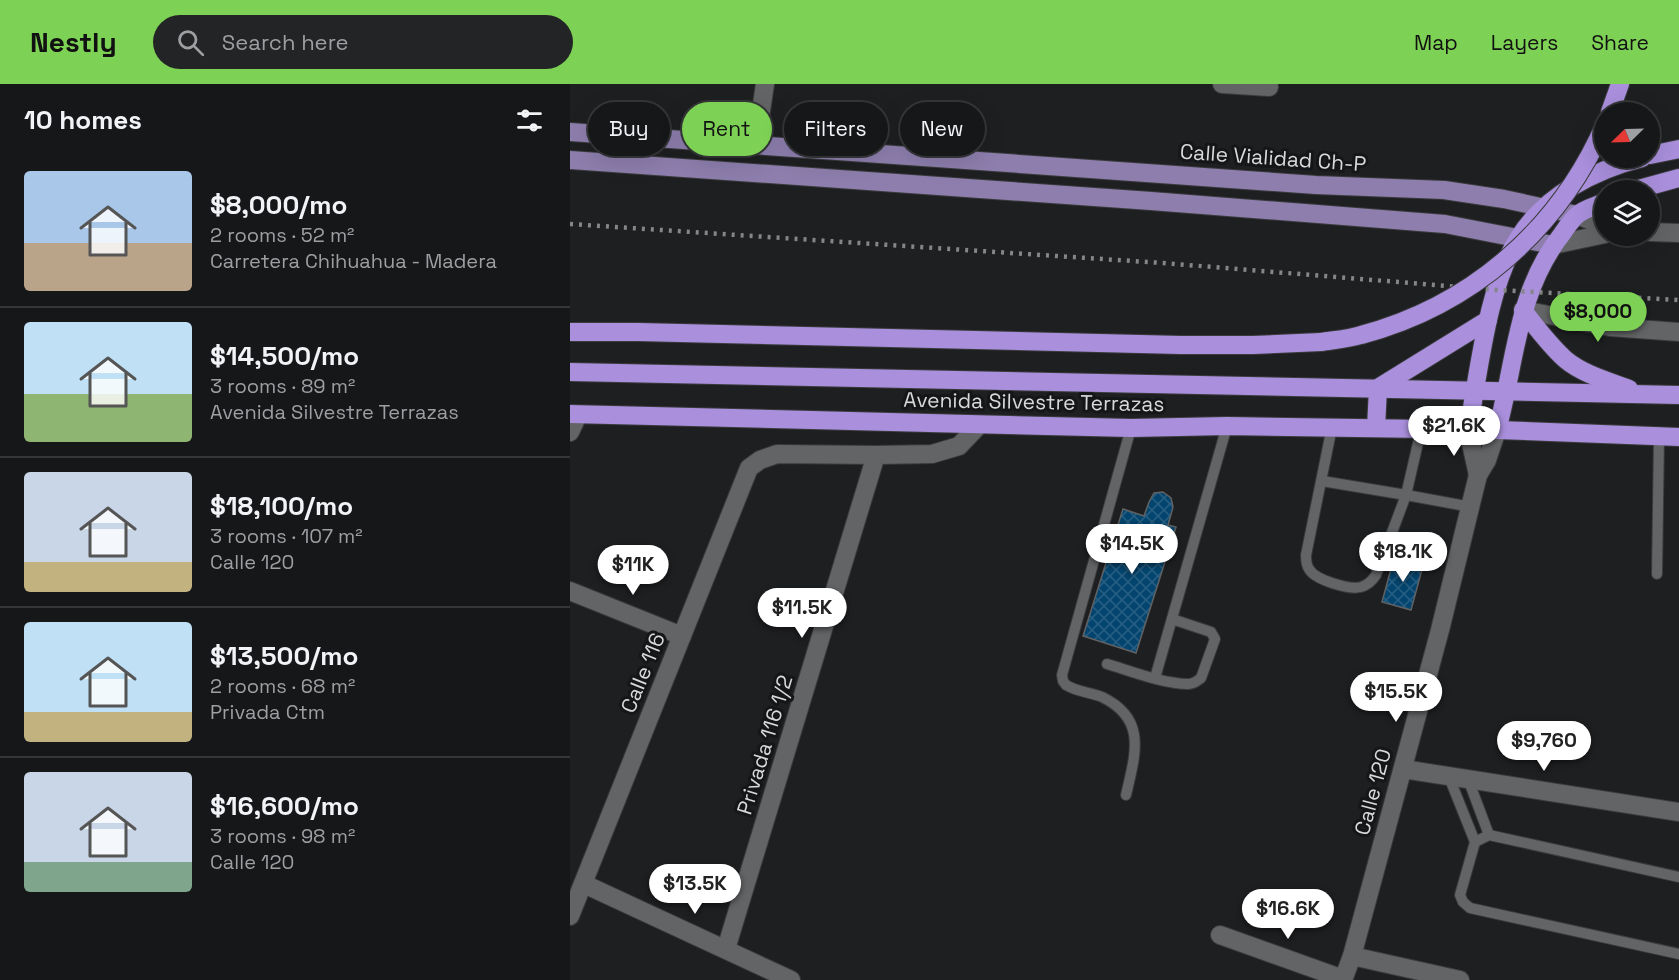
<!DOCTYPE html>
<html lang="en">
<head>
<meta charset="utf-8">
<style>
	:root { --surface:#161719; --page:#232426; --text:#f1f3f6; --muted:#9e9fa2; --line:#353638; --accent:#7dd154 }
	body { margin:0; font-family:"Space Grotesk",sans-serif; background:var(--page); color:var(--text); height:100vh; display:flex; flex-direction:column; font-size:22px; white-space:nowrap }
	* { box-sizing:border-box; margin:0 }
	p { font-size:20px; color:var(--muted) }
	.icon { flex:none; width:33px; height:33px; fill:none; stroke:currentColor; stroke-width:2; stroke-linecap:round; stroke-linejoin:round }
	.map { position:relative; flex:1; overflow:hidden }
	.panel { display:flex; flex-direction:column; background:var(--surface); width:570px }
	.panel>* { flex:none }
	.hud { position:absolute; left:18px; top:18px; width:570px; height:54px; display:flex; gap:12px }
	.needle { width:39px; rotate:247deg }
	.fabs { position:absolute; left:1024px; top:18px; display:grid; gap:12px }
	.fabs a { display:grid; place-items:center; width:66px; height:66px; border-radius:50%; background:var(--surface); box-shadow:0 6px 24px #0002,0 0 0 2px var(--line); font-size:30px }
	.price { position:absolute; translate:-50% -51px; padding:0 14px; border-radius:21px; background:#fff; color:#222; font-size:20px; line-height:39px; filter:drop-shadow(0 2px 3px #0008) }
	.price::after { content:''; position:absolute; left:50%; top:36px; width:18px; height:14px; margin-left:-9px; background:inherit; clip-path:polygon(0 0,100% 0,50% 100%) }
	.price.active { background:var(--accent); color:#111 }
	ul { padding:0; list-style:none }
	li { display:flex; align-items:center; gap:18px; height:150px; padding:0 24px }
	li+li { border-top:2px solid var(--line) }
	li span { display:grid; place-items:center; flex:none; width:168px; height:120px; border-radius:6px; color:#555 }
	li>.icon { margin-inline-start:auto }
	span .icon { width:72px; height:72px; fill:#fffc; stroke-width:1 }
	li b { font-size:26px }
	h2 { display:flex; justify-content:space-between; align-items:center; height:72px; padding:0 24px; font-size:26px }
	.pill { padding:0 21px; border-radius:27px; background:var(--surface); box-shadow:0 6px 24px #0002,0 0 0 2px var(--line); font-size:21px; line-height:54px }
	.pill.active { background:var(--accent); color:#111 }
	header { display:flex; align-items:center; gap:36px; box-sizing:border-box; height:84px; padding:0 30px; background:var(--accent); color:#111 }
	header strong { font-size:28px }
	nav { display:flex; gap:33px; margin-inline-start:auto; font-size:21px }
	.search { width:420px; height:54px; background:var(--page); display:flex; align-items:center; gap:15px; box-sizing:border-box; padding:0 21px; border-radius:33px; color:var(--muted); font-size:22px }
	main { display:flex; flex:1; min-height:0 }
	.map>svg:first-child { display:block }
</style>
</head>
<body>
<header>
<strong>Nestly</strong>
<div class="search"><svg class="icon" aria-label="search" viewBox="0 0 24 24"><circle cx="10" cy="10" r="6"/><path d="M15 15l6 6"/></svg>Search here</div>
<nav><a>Map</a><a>Layers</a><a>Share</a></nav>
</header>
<main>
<section class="panel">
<h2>10 homes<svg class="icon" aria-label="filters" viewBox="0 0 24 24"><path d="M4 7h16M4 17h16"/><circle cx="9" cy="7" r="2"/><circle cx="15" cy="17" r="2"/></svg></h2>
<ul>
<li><span style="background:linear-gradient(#a9c7e8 60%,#b9a48a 0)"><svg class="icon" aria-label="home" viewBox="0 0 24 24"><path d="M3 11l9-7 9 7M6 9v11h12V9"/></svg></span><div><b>$8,000/mo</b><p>2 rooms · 52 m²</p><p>Carretera Chihuahua - Madera</p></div></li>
<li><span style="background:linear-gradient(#bfe0f5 60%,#8fb573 0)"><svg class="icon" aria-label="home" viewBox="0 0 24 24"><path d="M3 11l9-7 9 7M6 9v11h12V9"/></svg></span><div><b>$14,500/mo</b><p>3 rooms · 89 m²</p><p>Avenida Silvestre Terrazas</p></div></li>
<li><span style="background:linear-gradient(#c9d6e8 75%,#c2b280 0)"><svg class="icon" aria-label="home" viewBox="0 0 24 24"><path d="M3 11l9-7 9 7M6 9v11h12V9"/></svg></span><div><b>$18,100/mo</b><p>3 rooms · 107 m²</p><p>Calle 120</p></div></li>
<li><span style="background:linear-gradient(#bfe0f5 75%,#c2b280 0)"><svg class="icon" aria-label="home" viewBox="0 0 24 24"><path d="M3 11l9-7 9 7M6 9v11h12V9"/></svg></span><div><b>$13,500/mo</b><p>2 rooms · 68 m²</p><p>Privada Ctm</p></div></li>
<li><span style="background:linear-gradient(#c9d6e8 75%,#7fa58c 0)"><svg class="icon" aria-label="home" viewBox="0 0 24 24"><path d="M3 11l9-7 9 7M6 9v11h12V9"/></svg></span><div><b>$16,600/mo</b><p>3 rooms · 98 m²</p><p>Calle 120</p></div></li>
</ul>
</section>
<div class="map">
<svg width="1109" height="896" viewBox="0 0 1109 896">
	<defs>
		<pattern id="building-cross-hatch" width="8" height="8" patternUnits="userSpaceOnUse" patternTransform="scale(1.5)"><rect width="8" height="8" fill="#04456f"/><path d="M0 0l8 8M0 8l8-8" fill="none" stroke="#285f83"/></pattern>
	</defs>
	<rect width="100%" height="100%" fill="#1e1f21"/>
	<g fill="url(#building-cross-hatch)" stroke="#606264" stroke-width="1.5">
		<path d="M 593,408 L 601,414 L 603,423 L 598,441 L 606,443 L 566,569 L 513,552 L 553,425 L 574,432 L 579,418 L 584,409 Z"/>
		<path d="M 836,474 L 854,478 L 841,526 L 812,518 L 822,481 Z"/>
	</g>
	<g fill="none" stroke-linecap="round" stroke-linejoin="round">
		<defs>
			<g id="lane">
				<path d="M 762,343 L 736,471 C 736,475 736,481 739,485 C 745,496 779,506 791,503 C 798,501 802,497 806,491 L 836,411 L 901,423"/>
				<path d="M 752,397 L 836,411 L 851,346"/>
				<path d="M 1087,490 L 1089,352"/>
				<path d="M 537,580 C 561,587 594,600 618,600 C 624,600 627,597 631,594 L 645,555 L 641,548 L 602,535"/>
				<path d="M 585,594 L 657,342"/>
				<path d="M 879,693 L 905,758 L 890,811 L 893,818 L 900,824 L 1109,870"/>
				<path d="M 898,695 L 919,751"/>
				<path d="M 556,711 C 565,671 578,635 532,613 C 520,608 507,608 496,601 L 493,597 L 492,591 L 561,344"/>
				<path d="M 905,758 L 919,751 L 1109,793"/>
			</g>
			<g id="street">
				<path d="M 652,0 L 699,3"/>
				<path d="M 186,61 L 195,0"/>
				<path d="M 953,226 L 1040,243 L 1109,248"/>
				<path d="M 898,346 L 908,391"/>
				<path d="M 0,348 L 8,331"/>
				<path d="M 0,507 L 112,552"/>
				<path d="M 833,685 L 1109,728"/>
				<path d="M 14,800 L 221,896"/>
				<path d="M 650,851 L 773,895"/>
				<path d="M 156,865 L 306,371 L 362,370 L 389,362 L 409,341"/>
				<path d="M 782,872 L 890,896"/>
				<path d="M 773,896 L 782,872 L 870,546 L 908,391 L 917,376 L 927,346"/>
			</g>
			<g id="secondary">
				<path d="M 1007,131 L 1035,142"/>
				<path d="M 1080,148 L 1109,149"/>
				<path d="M 983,161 L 1035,150"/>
				<path d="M 0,832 L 179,384 L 190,376 L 207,370 L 306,371"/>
			</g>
			<g id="primary">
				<path d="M 0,48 L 746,101 L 874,106 L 934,115 L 1007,131"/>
				<path d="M 0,76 L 581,117 L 875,140 L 983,161"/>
			</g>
			<g id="highway">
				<path d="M 1040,28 L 1050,0"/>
				<path d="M 1080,71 L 1109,65"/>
				<path d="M 1065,106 L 1109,94"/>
				<path d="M 953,226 C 966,243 979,261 996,276 C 1013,290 1038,297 1059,305"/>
				<path d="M 0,248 L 68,248 L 611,261 L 683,261 L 751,258"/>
				<path d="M 0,288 L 1109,311"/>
				<path d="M 0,330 L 561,344 L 657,342 L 927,346 L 1109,353"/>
				<path d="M 806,344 L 808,304 L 918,236"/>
				<path d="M 898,346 C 909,289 917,203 948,155 C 974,112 1024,86 1072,74"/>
				<path d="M 927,346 C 946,278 946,208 992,150 C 996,144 1001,137 1006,132 C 1013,125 1026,122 1035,118"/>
			</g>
		</defs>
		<use href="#lane" stroke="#3a3b3d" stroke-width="12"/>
		<use href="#street" stroke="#3a3b3d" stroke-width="20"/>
		<use href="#secondary" stroke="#3a3b3d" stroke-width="20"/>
		<use href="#primary" stroke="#3a3b3d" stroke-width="20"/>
		<use href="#highway" stroke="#3a3b3d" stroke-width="20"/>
		<use href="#lane" stroke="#636466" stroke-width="10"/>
		<use href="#street" stroke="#636466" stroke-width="18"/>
		<use href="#secondary" stroke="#636466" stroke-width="18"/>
		<use href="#primary" stroke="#8d7ead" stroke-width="18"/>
		<use href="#highway" stroke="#a98fdc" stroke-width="18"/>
		<path stroke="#858687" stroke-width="4.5" stroke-dasharray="3 6" stroke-linecap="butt" d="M 0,140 L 593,179 L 927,206 L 1109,216"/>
		<defs>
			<path id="highway-bridge" d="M 751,258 C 764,256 778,255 791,251 C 903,221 989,145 1035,40"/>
		</defs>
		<use href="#highway-bridge" stroke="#3a3b3d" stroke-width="20" stroke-linecap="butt"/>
		<use href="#highway-bridge" stroke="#a98fdc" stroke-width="18"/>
	</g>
	<g text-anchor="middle" stroke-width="6" stroke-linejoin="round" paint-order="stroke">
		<g font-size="21" fill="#d8d9da" stroke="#151618">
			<text transform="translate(703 74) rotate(4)" y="7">Calle Vialidad Ch-P</text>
			<text transform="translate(464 318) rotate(1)" y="7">Avenida Silvestre Terrazas</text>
			<text transform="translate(73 589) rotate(-68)" y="7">Calle 116</text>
			<text transform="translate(195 661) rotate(-73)" y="7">Privada 116 1/2</text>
			<text transform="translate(803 708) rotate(-75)" y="7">Calle 120</text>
		</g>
	</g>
</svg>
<div class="fabs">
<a><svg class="needle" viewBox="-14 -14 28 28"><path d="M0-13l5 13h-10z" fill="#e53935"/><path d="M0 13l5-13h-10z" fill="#9e9fa2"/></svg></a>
<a><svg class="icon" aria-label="layers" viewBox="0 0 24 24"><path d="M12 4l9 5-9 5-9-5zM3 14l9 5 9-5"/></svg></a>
</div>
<b class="price active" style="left:1028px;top:259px">$8,000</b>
<b class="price" style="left:884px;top:373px">$21.6K</b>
<b class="price" style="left:562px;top:491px">$14.5K</b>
<b class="price" style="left:833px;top:499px">$18.1K</b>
<b class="price" style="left:63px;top:512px">$11K</b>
<b class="price" style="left:232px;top:555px">$11.5K</b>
<b class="price" style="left:826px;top:639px">$15.5K</b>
<b class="price" style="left:974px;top:688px">$9,760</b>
<b class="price" style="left:125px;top:831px">$13.5K</b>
<b class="price" style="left:718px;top:856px">$16.6K</b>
<div class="hud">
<a class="pill">Buy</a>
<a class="pill active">Rent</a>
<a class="pill">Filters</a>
<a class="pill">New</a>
</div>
</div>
</main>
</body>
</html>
